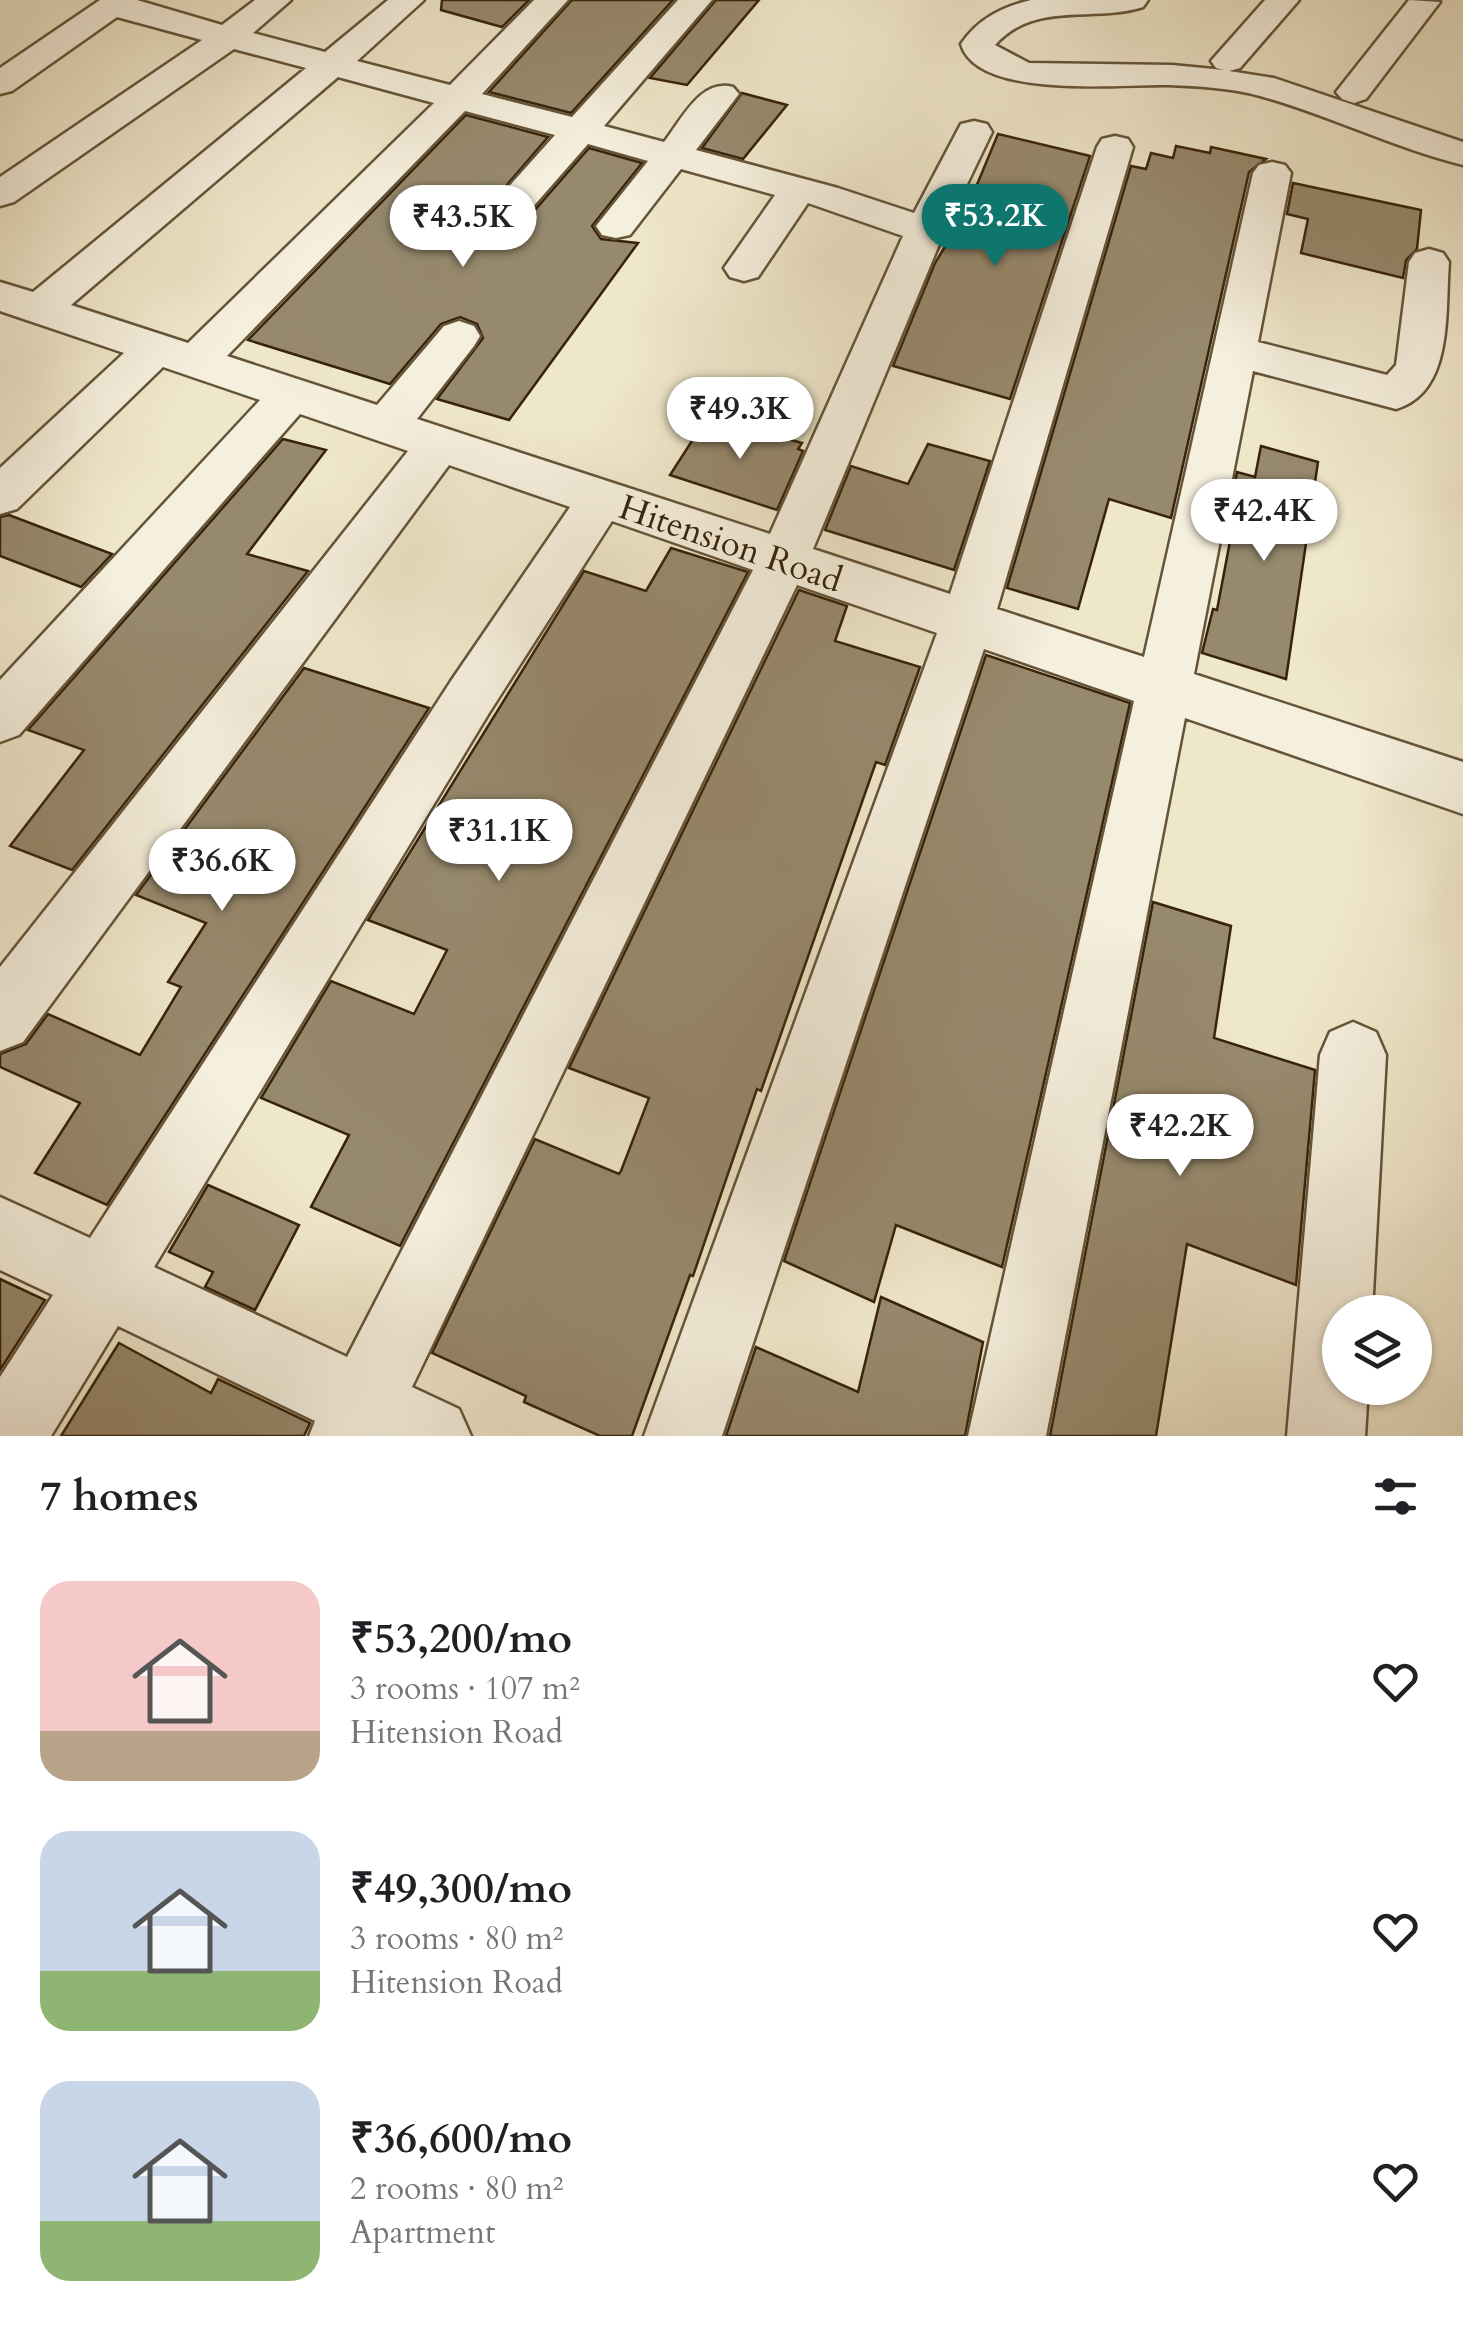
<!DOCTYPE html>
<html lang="en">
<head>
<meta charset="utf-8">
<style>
	:root { --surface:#fff; --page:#f6f6f6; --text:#202124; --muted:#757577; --accent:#0f766e }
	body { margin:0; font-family:Cardo,serif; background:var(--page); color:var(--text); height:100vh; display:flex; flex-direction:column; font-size:38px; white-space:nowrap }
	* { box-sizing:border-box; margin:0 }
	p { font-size:32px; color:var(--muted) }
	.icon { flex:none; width:55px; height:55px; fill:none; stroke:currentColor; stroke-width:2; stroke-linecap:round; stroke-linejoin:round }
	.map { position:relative; height:1436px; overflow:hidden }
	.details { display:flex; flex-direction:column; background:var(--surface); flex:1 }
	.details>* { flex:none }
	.controls { position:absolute; left:1322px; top:1295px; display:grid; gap:20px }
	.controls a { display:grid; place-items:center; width:110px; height:110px; border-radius:50%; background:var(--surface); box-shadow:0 2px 8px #0004; font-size:50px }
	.price { position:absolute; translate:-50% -85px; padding:0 22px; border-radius:35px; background:#fff; color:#222; font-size:32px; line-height:65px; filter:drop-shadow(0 2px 5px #0008) }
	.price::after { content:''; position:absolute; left:50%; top:60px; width:30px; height:22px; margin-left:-15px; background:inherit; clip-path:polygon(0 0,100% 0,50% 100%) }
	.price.active { background:var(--accent); color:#fff }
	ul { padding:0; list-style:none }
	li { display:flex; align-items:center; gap:30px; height:250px; padding:0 40px }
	li span { display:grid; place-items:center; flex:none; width:280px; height:200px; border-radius:30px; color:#555 }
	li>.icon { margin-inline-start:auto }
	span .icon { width:120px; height:120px; fill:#fffc; stroke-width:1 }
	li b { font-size:42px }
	h2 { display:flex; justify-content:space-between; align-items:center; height:120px; padding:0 40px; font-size:42px }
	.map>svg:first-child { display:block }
</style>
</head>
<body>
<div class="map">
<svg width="1463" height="1436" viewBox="0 0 1463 1436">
	<rect width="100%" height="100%" fill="#efe7ca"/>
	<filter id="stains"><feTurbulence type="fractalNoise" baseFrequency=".002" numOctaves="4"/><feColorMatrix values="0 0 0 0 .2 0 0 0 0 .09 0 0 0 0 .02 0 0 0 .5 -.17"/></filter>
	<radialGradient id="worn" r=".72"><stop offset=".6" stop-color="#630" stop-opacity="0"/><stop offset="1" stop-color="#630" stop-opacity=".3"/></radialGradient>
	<g fill="#97896d" stroke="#372309" stroke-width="2.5">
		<path d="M 442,0 L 529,0 L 502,27 L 441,10 Z"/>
		<path d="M 572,0 L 673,0 L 571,113 L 489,92 Z"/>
		<path d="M 716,0 L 759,0 L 687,85 L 650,78 Z"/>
		<path d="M 742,93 L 787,105 L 743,159 L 702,148 Z"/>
		<path d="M 466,115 L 548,137 L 495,199 L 500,211 L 516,217 L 534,211 L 589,148 L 642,163 L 592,226 L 601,239 L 638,243 L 509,420 L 437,399 L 483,338 L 477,324 L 460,317 L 441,324 L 390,384 L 248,340 Z"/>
		<path d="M 998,134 L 1090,156 L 1010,399 L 893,366 L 935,263 L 964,216 Z"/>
		<path d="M 1176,146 L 1210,153 L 1211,147 L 1266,159 L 1249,172 L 1171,518 L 1109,499 L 1078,609 L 1007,588 L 1131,166 L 1146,169 L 1151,153 L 1173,158 Z"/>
		<path d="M 1293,183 L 1421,210 L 1417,249 L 1406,260 L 1403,278 L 1301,253 L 1308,219 L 1287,214 Z"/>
		<path d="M 708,416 L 802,443 L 798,449 L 803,451 L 777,510 L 670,475 Z"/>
		<path d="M 283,439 L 326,450 L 247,554 L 308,571 L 72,870 L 10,846 L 84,750 L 28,730 Z"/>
		<path d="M 928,444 L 990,461 L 954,570 L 825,530 L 851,466 L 908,484 Z"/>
		<path d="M 1261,446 L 1318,462 L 1286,679 L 1202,653 L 1213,609 L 1217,610 L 1231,536 L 1225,534 L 1237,472 L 1255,477 Z"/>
		<path d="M 9,515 L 51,531 L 112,554 L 81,587 L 0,556 L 0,517 Z"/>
		<path d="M 671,548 L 748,572 L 400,1246 L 311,1207 L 349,1135 L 261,1098 L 331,981 L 414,1014 L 447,950 L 368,920 L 584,571 L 646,591 Z"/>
		<path d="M 799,590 L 847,606 L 835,641 L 920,667 L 885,765 L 876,762 L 761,1091 L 757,1089 L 693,1276 L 690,1275 L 632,1436 L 600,1436 L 524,1402 L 526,1396 L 432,1353 L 535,1139 L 619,1174 L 621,1171 L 649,1098 L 569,1068 Z"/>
		<path d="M 986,655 L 1130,703 L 1002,1267 L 896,1225 L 874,1302 L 784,1261 Z"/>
		<path d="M 304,668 L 429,708 L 107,1205 L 35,1173 L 80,1103 L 0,1067 L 0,1054 L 26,1044 L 48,1014 L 140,1055 L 181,987 L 168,982 L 206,923 L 136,895 Z"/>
		<path d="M 1153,902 L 1231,926 L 1214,1038 L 1315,1070 L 1296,1285 L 1187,1244 L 1156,1436 L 1050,1436 Z"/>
		<path d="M 208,1185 L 299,1225 L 255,1310 L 205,1287 L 213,1272 L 169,1252 Z"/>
		<path d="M 0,1279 L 45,1300 L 0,1370 Z"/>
		<path d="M 881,1297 L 983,1342 L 965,1436 L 726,1436 L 756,1347 L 858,1392 Z"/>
		<path d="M 119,1343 L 211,1393 L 218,1379 L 310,1423 L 304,1436 L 61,1436 Z"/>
	</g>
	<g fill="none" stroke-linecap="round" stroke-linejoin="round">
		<defs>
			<g id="minor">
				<path d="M 100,0 L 137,0 L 222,25 L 255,0 L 291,0 L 253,33 L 325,52 L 388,0 L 424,0 L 357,61 L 450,85 L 534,0 L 568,0 L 482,94 L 572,117 L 678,0 L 712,0 L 604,126 L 664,142 C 682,119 701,78 733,87 L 739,94 L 696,150 L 838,188 L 914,213 L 961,124 L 974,121 L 987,124 L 992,132 L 945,230 L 813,549 L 950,594 L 1097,147 L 1102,139 L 1115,136 L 1128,139 L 1133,147 L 997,609 L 1144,657 L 1253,173 L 1259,165 L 1272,162 L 1285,165 L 1291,173 L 1258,342 L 1387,375 L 1396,365 L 1409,262 L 1415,253 L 1429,249 L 1443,253 L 1449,262 C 1445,311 1454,392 1396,409 L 1253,371 L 1194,674 L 1463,762 L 1463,814 L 1185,718 L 1046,1436 L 968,1436 L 1134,701 L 984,649 L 722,1436 L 644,1436 L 937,633 L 797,585 L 412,1387 L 459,1409 L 471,1436 L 309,1436 L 315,1421 L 118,1326 L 51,1436 L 0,1436 L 0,1377 L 53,1295 L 0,1270 L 0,1197 L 90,1238 L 451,681 L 570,507 L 449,465 L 23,1042 L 0,1051 L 0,967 L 408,451 L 300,414 L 19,735 L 0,742 L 0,680 L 260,400 L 163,367 L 17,509 L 0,514 L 0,468 L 124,353 L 0,311 L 0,282 L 33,292 L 306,68 L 234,49 L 14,202 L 0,206 L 0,177 L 202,40 L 117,17 L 12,91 L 0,94 L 0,68 ZM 338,77 L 434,103 L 188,343 L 71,305 ZM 465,111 L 555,135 L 503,193 L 498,201 L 503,209 L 517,213 L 531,209 L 588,144 L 648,161 L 596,226 L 602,235 L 616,238 L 630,235 L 681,169 L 775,195 L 724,268 L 730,277 L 744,281 L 758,277 L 808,203 L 903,236 L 770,534 L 417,419 L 474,346 L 480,336 L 474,326 L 459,321 L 444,326 L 377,405 L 227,356 ZM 612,521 L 753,570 L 347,1357 L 154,1267 L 489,713 Z"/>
				<path d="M 1031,0 L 1148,0 L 1143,7 C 1093,23 1035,0 995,45 L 1029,63 L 1172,65 L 1224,70 L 1216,68 L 1211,61 L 1265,0 L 1299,0 L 1240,68 L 1229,71 L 1274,78 L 1463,142 L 1463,165 C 1394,148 1329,115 1260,96 C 1232,88 1197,86 1168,85 C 1121,84 977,100 961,44 C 978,19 1002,7 1031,0 Z"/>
				<path d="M 1409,0 L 1440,2 L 1366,99 L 1354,103 L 1342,99 L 1336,92 Z"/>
				<path d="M 1353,1022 L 1376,1032 L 1386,1055 L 1372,1312 L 1340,1312 L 1340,1388 L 1368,1388 L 1365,1436 L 1287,1436 L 1320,1055 L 1330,1032 Z"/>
			</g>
		</defs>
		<use href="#minor" stroke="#655439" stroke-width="5"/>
		<use href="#minor" fill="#f5efdd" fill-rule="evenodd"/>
	</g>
	<g text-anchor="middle" stroke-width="8" stroke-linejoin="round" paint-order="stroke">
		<g font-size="35" fill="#372309" stroke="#f5efdd">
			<text transform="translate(731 543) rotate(19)" y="12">Hitension Road</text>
		</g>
	</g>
	<rect width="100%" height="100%" filter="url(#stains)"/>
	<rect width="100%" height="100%" fill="url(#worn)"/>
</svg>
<div class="controls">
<a><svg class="icon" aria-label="layers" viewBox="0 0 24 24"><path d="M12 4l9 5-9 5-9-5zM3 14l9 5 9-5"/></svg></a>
</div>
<b class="price active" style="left:995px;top:269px">₹53.2K</b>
<b class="price" style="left:463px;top:270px">₹43.5K</b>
<b class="price" style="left:740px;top:462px">₹49.3K</b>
<b class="price" style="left:1264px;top:564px">₹42.4K</b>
<b class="price" style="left:499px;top:884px">₹31.1K</b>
<b class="price" style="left:222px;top:914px">₹36.6K</b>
<b class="price" style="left:1180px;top:1179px">₹42.2K</b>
</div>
<section class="details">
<h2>7 homes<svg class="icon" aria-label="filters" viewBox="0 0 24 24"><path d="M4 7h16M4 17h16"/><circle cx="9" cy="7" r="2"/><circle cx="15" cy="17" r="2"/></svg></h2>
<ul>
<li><span style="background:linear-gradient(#f6c9c9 75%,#b9a48a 0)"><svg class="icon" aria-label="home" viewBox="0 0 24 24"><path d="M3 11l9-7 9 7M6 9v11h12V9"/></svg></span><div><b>₹53,200/mo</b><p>3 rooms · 107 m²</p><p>Hitension Road</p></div><svg class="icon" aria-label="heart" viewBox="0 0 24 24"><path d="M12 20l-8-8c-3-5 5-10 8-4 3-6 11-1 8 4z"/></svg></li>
<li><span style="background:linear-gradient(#c9d6e8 70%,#8fb573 0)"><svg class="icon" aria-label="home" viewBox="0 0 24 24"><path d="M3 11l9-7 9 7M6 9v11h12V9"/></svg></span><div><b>₹49,300/mo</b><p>3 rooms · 80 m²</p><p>Hitension Road</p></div><svg class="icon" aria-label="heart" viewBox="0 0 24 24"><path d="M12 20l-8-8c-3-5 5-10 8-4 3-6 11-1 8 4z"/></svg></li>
<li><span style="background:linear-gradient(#c9d6e8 70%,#8fb573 0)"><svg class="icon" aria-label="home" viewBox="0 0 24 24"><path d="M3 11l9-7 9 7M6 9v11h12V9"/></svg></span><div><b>₹36,600/mo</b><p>2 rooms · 80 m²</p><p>Apartment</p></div><svg class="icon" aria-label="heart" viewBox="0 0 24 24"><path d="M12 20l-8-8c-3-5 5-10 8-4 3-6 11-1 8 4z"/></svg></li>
</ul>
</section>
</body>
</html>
